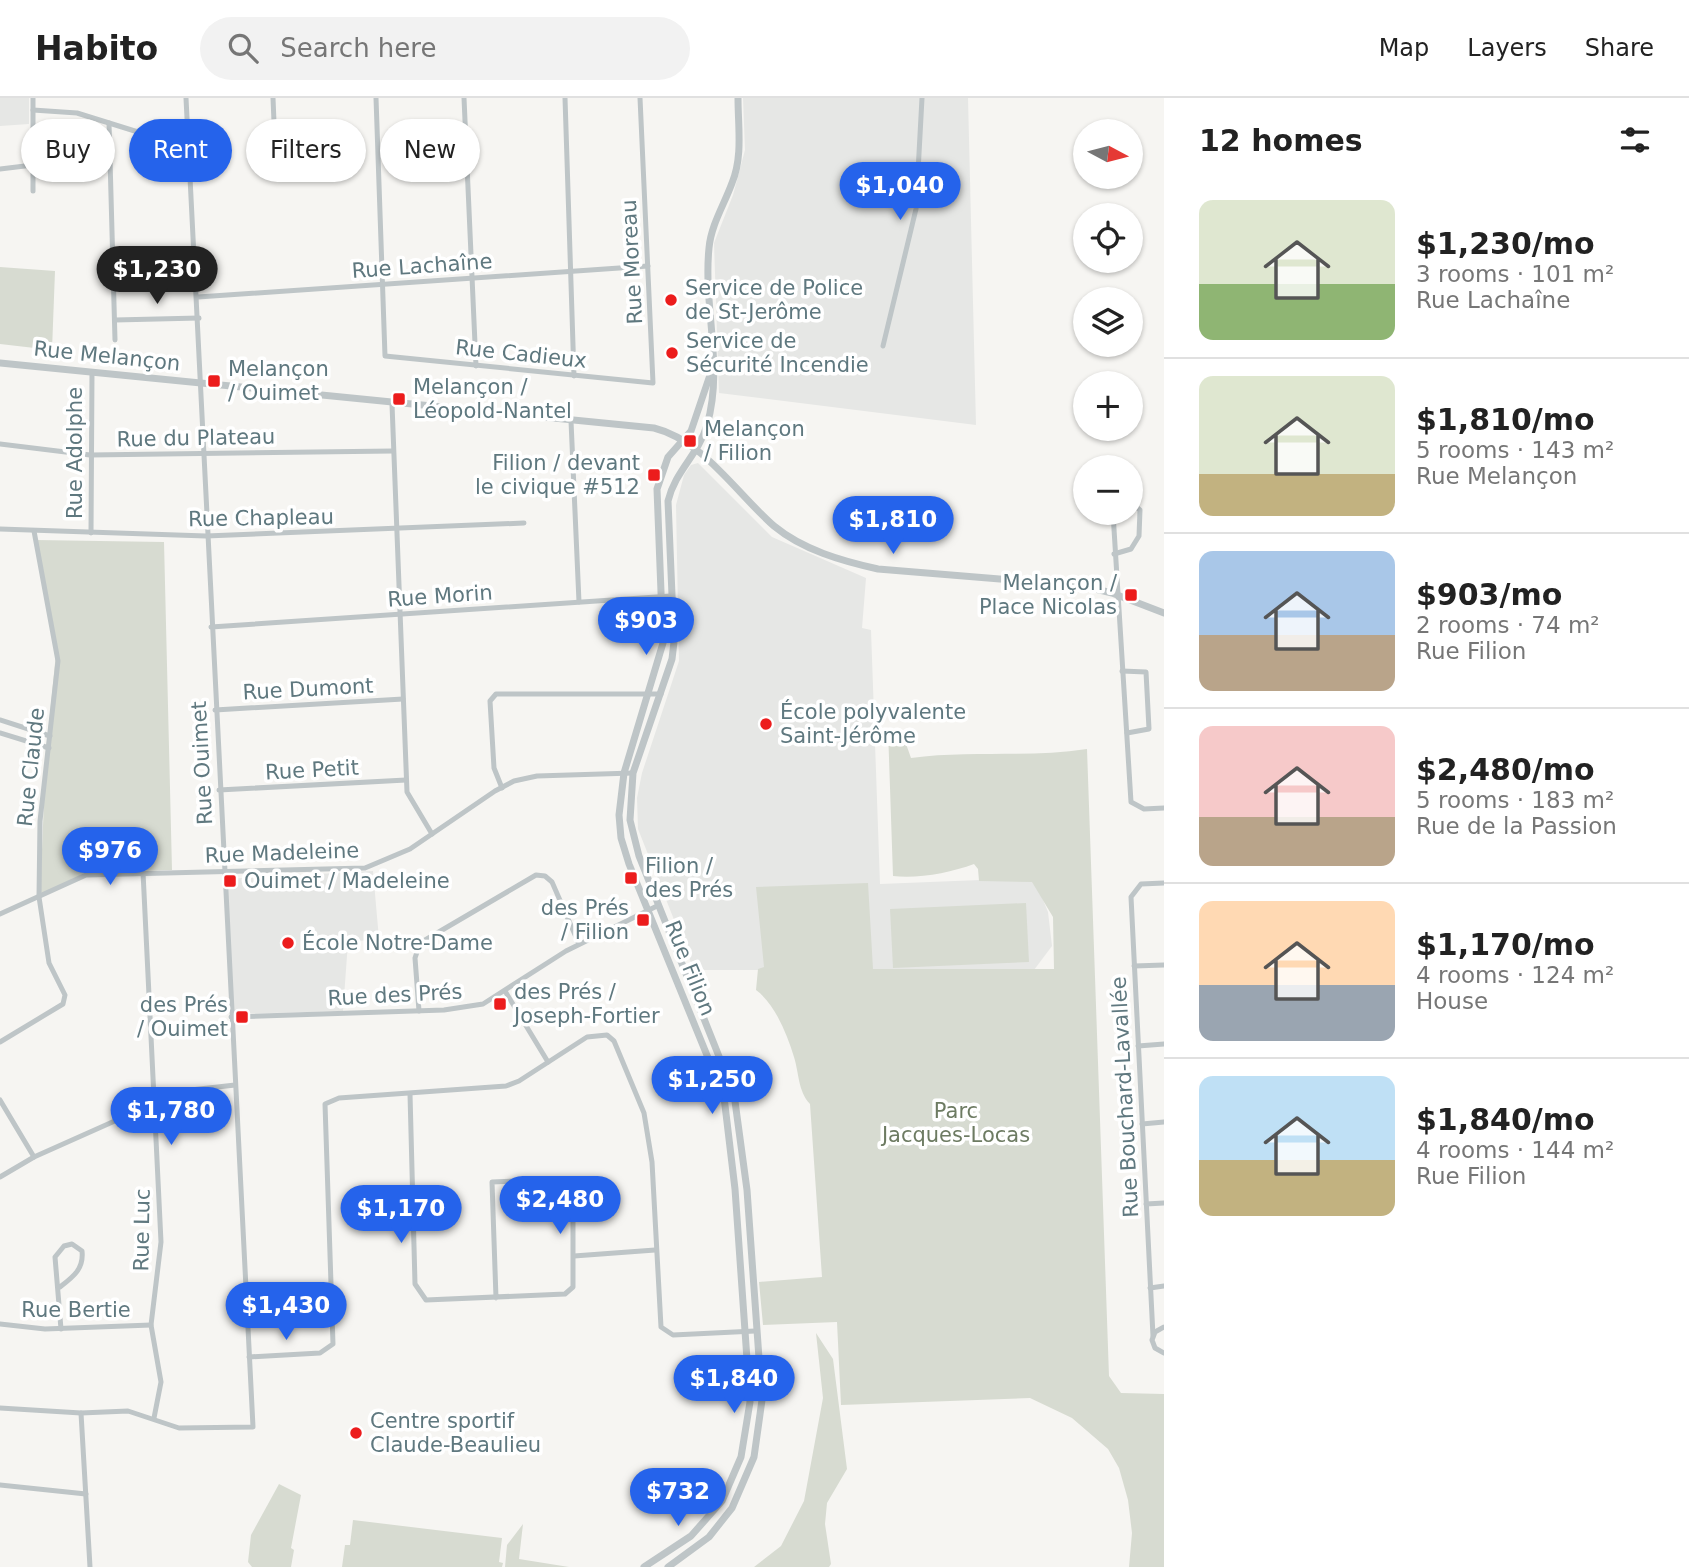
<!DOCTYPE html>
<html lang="en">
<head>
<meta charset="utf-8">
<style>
	:root { --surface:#fff; --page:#f2f2f2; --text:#222; --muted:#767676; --line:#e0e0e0; --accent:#2563eb }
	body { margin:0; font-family:"DejaVu Sans",sans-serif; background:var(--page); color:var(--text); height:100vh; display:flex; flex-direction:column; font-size:26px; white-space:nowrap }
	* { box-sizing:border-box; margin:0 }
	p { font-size:23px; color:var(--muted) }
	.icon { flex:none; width:38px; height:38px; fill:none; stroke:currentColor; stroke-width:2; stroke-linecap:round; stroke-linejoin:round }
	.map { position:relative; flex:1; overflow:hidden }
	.sheet { display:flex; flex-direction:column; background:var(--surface); width:525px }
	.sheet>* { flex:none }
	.hud { position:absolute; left:21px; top:21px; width:665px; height:63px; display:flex; gap:14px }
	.needle { width:46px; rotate:97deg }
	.controls { position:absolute; left:1073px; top:21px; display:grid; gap:14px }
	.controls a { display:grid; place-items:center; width:70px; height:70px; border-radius:50%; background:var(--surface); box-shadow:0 2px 5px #0004; font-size:35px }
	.price { position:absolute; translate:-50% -60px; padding:0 16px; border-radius:24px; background:var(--accent); color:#fff; font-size:23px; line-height:46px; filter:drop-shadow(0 2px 4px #0008) }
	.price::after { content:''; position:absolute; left:50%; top:42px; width:21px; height:16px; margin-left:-10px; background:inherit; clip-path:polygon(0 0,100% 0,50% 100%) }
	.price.selected { background:#222; color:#fff }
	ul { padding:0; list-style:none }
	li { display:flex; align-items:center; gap:21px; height:175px; padding:0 35px }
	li+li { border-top:2px solid var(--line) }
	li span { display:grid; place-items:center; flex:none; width:196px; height:140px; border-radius:14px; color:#555 }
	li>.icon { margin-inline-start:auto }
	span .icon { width:84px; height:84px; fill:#fffc; stroke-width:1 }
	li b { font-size:30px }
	h2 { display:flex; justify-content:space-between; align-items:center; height:84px; padding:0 35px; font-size:30px }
	.chip { padding:0 24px; border-radius:32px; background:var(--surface); box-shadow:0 2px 5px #0004; font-size:24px; line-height:63px }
	.chip.selected { background:var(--accent); color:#fff }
	header { display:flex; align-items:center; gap:42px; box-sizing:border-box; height:98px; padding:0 35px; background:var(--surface); border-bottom:2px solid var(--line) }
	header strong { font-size:33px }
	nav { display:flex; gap:38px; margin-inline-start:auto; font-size:24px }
	.search { width:490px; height:63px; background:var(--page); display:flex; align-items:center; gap:18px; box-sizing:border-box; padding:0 24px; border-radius:38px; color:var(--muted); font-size:26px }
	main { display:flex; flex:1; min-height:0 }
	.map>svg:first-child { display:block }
</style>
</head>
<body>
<header>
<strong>Habito</strong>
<div class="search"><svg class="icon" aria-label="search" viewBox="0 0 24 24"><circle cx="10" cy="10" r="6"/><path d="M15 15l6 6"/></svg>Search here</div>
<nav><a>Map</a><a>Layers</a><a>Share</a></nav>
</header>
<main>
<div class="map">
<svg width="1164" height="1469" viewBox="0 0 1164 1469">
	<rect width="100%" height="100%" fill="#f6f5f2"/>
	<g fill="#e6e7e5">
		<path d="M 0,0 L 29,0 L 29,26 L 0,28 Z"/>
		<path d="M 743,0 L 968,0 L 976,327 L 719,295 L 714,145 L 733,97 L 745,52 Z"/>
		<path d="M 698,365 L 772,439 L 866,480 L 862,530 L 871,532 L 880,786 L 1034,780 L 1048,814 L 1052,848 L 1034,872 L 694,872 L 638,731 L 637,700 L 642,675 L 679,563 L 676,407 L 684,377 L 691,367 Z"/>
		<path d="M 373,773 L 379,841 L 348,844 L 343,913 L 231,916 L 226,781 Z"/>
	</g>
	<g fill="#d7dbd1">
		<path d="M 0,169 L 55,173 L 52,252 L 0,246 Z"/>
		<path d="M 36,442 L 164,444 L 172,772 L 85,775 L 40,799 L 46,656 L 56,555 Z"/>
		<path d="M 888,631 L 905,643 L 911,660 C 969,652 1029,660 1087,651 L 1109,1278 L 1121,1295 L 1164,1296 L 1164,1469 L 1129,1469 L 1132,1435 L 1128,1402 L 1119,1370 L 1108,1351 L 1072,1320 L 1030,1300 L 841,1307 L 837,1224 L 763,1227 L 759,1184 L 822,1179 L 810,1006 C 798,993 799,975 794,959 C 787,936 775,906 756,892 L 758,871 L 764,869 L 756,789 L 868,785 L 873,871 L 1054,871 L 1053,819 L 1032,784 L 979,783 L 978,771 L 974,766 C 950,775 917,781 893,778 Z"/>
		<path d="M 1026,805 L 1029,864 L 893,870 L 890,811 Z"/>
		<path d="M 816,1235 L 833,1261 L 847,1371 L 827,1405 L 825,1426 L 831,1466 L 829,1469 L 754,1469 L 781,1448 L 804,1403 L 823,1300 Z"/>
		<path d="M 279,1386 L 301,1397 L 291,1450 L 294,1452 L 291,1469 L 252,1469 L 248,1464 L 251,1437 Z"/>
		<path d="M 353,1422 L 502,1440 L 499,1464 L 503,1465 L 502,1469 L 342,1469 L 345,1447 L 350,1447 Z"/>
		<path d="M 523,1426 L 519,1461 L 569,1469 L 505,1469 L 507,1447 Z"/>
	</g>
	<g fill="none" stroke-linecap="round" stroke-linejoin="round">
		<g stroke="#bec5c7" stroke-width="5">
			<path d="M 33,0 L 33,93"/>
			<path d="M 273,0 L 275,48"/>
			<path d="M 376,0 L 385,258 L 653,285 L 640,0"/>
			<path d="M 464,0 L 476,268"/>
			<path d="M 565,0 L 574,278"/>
			<path d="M 33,12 L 77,15 L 138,34 L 188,36"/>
			<path d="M 109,25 L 115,242"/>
			<circle cx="269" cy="59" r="13"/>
			<path d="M 0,71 L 33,67"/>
			<path d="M 198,199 L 648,168"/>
			<path d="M 115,222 L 199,220"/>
			<path d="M 883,248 L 916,111 L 922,0"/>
			<path d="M 392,306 L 407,694 L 432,736"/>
			<path d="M 571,323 L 579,504"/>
			<path d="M 0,346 L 90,357 L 393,353"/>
			<path d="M 1113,415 L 1131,704 L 1144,711 L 1164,710"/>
			<path d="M 0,431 L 206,438 L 524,425"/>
			<path d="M 91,435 L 92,274"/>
			<path d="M 1114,456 L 1131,451 L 1139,438 L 1140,412 L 1130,404"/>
			<path d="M 211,529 L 671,498"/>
			<path d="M 1122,573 L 1146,574 L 1149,631 L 1127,635"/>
			<path d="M 215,612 L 403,601"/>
			<path d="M 0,622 L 50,638"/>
			<path d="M 0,635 L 49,650"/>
			<path d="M 502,690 L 494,670 L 490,603 L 496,596 L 661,596"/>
			<path d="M 219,692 L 406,682"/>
			<path d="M 143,774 L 161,1144 L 151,1227 L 161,1284 L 154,1320"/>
			<path d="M 0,816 L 86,777 L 365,770 L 410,751 L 495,693 L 514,683 L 537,678 L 633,675"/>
			<path d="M 1134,868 L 1164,867"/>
			<path d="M 505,893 L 548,964"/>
			<path d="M 419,913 L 415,860 L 420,845 L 536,777 L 545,778 L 552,784 L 579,846"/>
			<path d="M 231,919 L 444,912 L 483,906 L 566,853 L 659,807"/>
			<path d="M 0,944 L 63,906 L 65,897 L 49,865 L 39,799 L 40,723 L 58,563 L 34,433"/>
			<path d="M 1138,948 L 1164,946"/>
			<path d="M 410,996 L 415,1186 L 426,1202 L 565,1196 L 573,1189 L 573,1089 L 562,1081 L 492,1084 L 496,1200"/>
			<path d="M 0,1002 L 34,1059"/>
			<path d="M 1142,1026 L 1164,1024"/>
			<path d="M 0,1079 L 34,1059 L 182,993 L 235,987"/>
			<path d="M 1146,1106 L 1164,1105"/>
			<path d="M 574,1158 L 655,1152"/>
			<path d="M 60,1189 C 73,1179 84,1171 82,1153 L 72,1146 L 64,1148 L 55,1159 L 61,1231"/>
			<path d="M 1150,1190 L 1164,1188"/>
			<path d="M 0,1226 L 45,1231 L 151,1227"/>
			<path d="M 1164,1229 L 1155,1234 L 1152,1242 L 1155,1250 L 1164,1255"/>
			<path d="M 1153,1238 L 1131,799 L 1141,786 L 1164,785"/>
			<path d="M 249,1259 L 320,1255 L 333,1246 L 325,1006 L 339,1000 L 506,988 L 519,983 L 587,939 L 607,937 L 614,943 L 644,1015 L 652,1064 L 661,1229 L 673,1237 L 755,1233"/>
			<path d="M 0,1310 L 81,1315 L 128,1313 L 179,1330 L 253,1329 L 186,0"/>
			<path d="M 81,1315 L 90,1469"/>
			<path d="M 0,1387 L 86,1396"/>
		</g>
		<g stroke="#bec5c7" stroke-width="7">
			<path d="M 0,265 L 654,330 C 703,342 737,396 774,428 C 803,452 842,463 878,471 L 1083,488 L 1112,495 L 1164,515"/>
			<path d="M 644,1469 L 691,1438 L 722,1403 L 741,1359 L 750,1304 L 735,1091 L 724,999 L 629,766 L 621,740 L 619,717 L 624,675 L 663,545 L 657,391 L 668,359 L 691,333 L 710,277"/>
			<path d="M 668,1469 L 709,1439 L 732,1410 L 754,1359 L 762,1302 L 747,1092 L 734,996 L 639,758 L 630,722 L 633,675 L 672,561 L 674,544 L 668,403 C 675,373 699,356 707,327 C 724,269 703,209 709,150 C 711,127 724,107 732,85 C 743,58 738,29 738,0"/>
		</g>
	</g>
	<g fill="#ec1c1c" stroke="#fff" stroke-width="2.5">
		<circle cx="671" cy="202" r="7"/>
		<circle cx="672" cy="255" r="7"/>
		<rect x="207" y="276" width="14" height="14" rx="3.5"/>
		<rect x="392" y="294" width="14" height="14" rx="3.5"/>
		<rect x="683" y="336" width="14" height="14" rx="3.5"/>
		<rect x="647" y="370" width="14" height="14" rx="3.5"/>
		<rect x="1124" y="490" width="14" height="14" rx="3.5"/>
		<circle cx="766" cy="626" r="7"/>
		<rect x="624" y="773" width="14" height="14" rx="3.5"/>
		<rect x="223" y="776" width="14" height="14" rx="3.5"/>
		<rect x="636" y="815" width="14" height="14" rx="3.5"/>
		<circle cx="288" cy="845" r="7"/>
		<rect x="493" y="899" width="14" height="14" rx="3.5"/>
		<rect x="235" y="912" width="14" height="14" rx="3.5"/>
		<circle cx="356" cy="1335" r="7"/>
	</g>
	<g text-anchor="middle" stroke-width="7" stroke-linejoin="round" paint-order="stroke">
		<g font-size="21" fill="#5f787f" stroke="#fff">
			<text transform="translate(632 164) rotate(-93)" y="7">Rue Moreau</text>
			<text transform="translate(422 168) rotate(-4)" y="7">Rue Lachaîne</text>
			<text transform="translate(521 256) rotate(6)" y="7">Rue Cadieux</text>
			<text transform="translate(107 258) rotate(6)" y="7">Rue Melançon</text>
			<text transform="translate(196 340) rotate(-1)" y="7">Rue du Plateau</text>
			<text transform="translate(75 355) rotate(-90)" y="7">Rue Adolphe</text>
			<text transform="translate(261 420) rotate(-1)" y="7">Rue Chapleau</text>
			<text transform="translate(440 498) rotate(-4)" y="7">Rue Morin</text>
			<text transform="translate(308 591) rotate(-3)" y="7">Rue Dumont</text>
			<text transform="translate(202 665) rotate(-93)" y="7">Rue Ouimet</text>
			<text transform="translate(31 669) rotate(-84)" y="7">Rue Claude</text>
			<text transform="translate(312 672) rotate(-3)" y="7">Rue Petit</text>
			<text transform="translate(282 755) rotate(-2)" y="7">Rue Madeleine</text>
			<text transform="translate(690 870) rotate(68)" y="7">Rue Filion</text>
			<text transform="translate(395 897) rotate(-3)" y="7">Rue des Prés</text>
			<text transform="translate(1125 999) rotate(-93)" y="7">Rue Bouchard-Lavallée</text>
			<text transform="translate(142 1132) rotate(-89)" y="7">Rue Luc</text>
			<text x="76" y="1219">Rue Bertie</text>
		</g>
		<g font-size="21" fill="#5f787f" stroke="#fff" text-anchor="start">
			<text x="685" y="197">Service de Police<tspan x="685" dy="24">de St-Jerôme</tspan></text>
			<text x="686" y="250">Service de<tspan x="686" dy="24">Sécurité Incendie</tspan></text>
			<text x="228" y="278">Melançon<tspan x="228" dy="24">/ Ouimet</tspan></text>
			<text x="413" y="296">Melançon /<tspan x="413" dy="24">Léopold-Nantel</tspan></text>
			<text x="704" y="338">Melançon<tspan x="704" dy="24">/ Filion</tspan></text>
			<text x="640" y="372" text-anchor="end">Filion / devant<tspan x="640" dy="24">le civique #512</tspan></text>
			<text x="1117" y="492" text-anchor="end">Melançon /<tspan x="1117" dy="24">Place Nicolas</tspan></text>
			<text x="780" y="621">École polyvalente<tspan x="780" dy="24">Saint-Jérôme</tspan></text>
			<text x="645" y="775">Filion /<tspan x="645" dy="24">des Prés</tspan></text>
			<text x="244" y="790">Ouimet / Madeleine</text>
			<text x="629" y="817" text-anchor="end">des Prés<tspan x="629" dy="24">/ Filion</tspan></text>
			<text x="302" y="852">École Notre-Dame</text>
			<text x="514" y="901">des Prés /<tspan x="514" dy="24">Joseph-Fortier</tspan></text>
			<text x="228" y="914" text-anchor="end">des Prés<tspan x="228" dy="24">/ Ouimet</tspan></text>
			<text x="370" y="1330">Centre sportif<tspan x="370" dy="24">Claude-Beaulieu</tspan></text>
		</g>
		<g font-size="21" fill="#6d7b62" stroke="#fff">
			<text x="956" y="1020">Parc<tspan x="956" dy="24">Jacques-Locas</tspan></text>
		</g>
	</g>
</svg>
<div class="controls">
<a><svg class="needle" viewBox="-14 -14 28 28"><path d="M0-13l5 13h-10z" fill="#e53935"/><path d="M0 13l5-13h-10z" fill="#767676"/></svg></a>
<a><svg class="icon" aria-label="locate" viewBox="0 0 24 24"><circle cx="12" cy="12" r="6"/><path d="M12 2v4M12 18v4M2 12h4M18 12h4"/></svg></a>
<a><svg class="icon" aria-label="layers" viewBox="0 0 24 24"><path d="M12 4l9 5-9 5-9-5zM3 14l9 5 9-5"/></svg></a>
<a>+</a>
<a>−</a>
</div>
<b class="price" style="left:900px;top:124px">$1,040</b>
<b class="price selected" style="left:157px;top:208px">$1,230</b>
<b class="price" style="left:893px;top:458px">$1,810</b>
<b class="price" style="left:646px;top:559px">$903</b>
<b class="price" style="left:110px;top:789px">$976</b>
<b class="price" style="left:712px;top:1018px">$1,250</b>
<b class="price" style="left:171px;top:1049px">$1,780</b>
<b class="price" style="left:560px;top:1138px">$2,480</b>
<b class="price" style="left:401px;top:1147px">$1,170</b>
<b class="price" style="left:286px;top:1244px">$1,430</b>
<b class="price" style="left:734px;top:1317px">$1,840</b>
<b class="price" style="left:678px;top:1430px">$732</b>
<div class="hud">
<a class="chip">Buy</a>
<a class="chip selected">Rent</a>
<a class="chip">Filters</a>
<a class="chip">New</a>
</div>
</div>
<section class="sheet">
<h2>12 homes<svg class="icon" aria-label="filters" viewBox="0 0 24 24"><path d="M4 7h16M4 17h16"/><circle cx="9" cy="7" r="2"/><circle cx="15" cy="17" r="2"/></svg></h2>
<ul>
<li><span style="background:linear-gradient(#dfe7d0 60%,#8fb573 0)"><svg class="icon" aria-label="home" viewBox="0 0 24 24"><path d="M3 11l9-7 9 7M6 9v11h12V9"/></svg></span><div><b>$1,230/mo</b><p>3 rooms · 101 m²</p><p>Rue Lachaîne</p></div></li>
<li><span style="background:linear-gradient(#dfe7d0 70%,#c2b280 0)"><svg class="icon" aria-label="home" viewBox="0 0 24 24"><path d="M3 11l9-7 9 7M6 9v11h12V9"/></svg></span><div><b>$1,810/mo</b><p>5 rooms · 143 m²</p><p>Rue Melançon</p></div></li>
<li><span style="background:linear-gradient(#a9c7e8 60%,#b9a48a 0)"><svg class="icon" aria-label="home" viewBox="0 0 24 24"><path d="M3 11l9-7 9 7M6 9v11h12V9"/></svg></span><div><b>$903/mo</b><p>2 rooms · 74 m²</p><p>Rue Filion</p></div></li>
<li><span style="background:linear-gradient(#f6c9c9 65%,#b9a48a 0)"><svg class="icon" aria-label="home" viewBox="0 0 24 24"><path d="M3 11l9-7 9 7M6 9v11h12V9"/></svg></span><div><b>$2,480/mo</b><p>5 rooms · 183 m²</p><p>Rue de la Passion</p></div></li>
<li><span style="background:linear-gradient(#ffd9b3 60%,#9aa5b1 0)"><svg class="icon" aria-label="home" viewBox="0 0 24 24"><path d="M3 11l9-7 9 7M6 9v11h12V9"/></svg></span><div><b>$1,170/mo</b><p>4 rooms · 124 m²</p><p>House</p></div></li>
<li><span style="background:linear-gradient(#bfe0f5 60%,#c2b280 0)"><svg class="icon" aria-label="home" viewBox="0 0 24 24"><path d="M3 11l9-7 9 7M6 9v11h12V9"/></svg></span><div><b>$1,840/mo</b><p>4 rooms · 144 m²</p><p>Rue Filion</p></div></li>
</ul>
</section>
</main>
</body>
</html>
